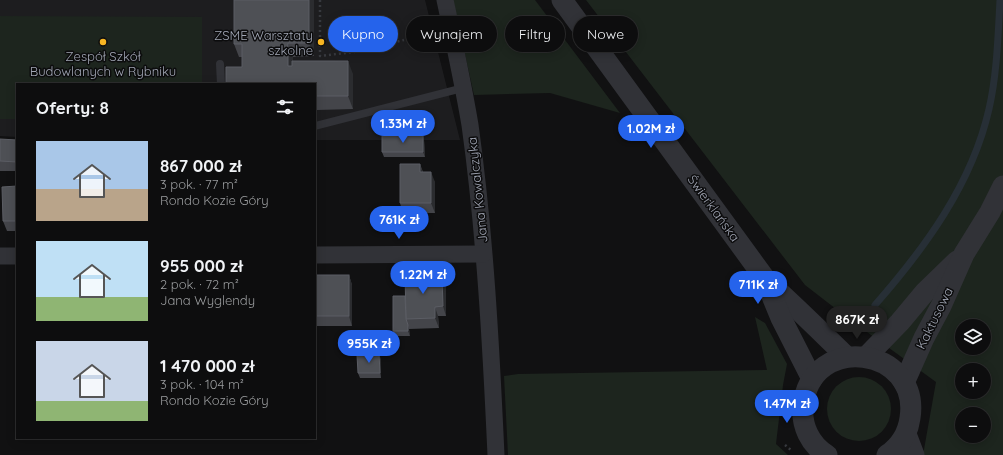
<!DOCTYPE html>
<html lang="pl">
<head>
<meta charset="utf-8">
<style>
	:root { --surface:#0d0d0e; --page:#161617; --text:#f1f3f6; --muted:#9a9c9e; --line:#2d2d2e; --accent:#2563eb }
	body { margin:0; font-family:Quicksand,sans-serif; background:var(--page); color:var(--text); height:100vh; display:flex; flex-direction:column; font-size:15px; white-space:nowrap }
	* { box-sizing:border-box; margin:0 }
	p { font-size:13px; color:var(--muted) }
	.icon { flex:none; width:22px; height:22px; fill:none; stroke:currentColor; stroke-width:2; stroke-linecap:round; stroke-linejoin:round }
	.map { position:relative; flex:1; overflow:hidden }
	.drawer { position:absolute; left:16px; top:83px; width:300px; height:356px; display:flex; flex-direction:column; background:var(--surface); border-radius:0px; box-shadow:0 2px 10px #0003,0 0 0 1px var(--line) }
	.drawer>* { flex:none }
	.guide { position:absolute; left:328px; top:16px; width:380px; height:36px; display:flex; gap:8px }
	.controls { position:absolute; left:955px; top:319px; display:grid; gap:8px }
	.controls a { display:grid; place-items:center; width:36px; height:36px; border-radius:50%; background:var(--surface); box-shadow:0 2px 10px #0003,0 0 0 1px var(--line); font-size:20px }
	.price { position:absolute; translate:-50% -34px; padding:0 9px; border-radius:14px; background:var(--accent); color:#fff; font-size:13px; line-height:26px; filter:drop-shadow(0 1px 2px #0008) }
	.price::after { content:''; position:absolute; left:50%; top:24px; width:12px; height:9px; margin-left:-6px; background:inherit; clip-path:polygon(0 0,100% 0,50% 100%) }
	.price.active { background:#222; color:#fff }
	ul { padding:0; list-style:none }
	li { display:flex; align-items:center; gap:12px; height:100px; padding:0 20px }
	li span { display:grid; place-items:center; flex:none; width:112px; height:80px; border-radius:0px; color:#555 }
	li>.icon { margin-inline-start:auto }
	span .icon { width:48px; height:48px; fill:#fffc; stroke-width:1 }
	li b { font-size:17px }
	h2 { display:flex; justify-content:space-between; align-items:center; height:48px; padding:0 20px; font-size:17px }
	.tag { padding:0 14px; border-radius:18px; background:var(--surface); box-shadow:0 2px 10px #0003,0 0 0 1px var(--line); font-size:14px; line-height:36px }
	.tag.active { background:var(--accent); color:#fff }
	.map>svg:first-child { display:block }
</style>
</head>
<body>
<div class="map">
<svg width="1003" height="455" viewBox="0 0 1003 455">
	<rect width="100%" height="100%" fill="#111112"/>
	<path fill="#1d1d1f" d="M 0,0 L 425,0 L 460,140 L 315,140 L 315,84 L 17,84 L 17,137 L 0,136 Z"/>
	<g fill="#1d251e" fill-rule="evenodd">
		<path d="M 453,0 L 535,0 L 620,113 L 550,93 L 474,95 Z"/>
		<path d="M 586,0 L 1003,0 L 1003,455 L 923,455 L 936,382 L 849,319 L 805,285 ZM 962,326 L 984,326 L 984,348 L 962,348 ZM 962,370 L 984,370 L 984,392 L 962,392 ZM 962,414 L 984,414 L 984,436 L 962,436 Z"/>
		<path d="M 0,16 L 202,17 L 202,84 L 17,84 L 17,119 L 0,119 Z"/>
		<path d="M 755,317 L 765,323 L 787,364 L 783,385 L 776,444 L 788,455 L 508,455 L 504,376 L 518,374 L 767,370 Z"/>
		<circle cx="859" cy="409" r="32"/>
	</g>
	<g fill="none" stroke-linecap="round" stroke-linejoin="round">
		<path stroke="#272f36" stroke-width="7" d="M 875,305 C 925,248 972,184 989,109 C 997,74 998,36 1000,0"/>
		<g stroke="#37393e" stroke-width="2.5" stroke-dasharray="2 3" stroke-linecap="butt">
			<path d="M 320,0 L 320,56 L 354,52 L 404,40"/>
			<path d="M 785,445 L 791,450"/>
		</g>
		<g stroke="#313237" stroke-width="8">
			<path d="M 220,64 L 221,84"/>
			<path d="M 315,126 L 463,88"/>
		</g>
		<g stroke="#313237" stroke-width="17">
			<path d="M 445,0 C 454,42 463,83 470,125 C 485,233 491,346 496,455"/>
			<path d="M 315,255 L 483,254"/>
			<path d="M 0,256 L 17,256"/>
		</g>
		<g stroke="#313237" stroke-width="21">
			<path d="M 562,0 L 766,280 C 794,305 820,331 847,357"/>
			<path d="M 767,284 L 781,318 L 812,379"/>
			<path d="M 866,357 L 900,322 L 925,292 L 957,261"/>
			<path d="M 904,383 L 924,338 L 941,306 L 964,254 L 990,212 L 1003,186"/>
			<path d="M 906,434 L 914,455"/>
			<path d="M 827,455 C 810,445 801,425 803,406 C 811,331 921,347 910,418 C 908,433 900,446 887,455"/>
		</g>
	</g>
	<g fill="#44454a">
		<path d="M 314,0 L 314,56 L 293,57 L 293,61 L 353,74 L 353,109 L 317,110 L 317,117 L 315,117 L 315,84 L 242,67 L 242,57 L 239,57 L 234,44 Z"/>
		<path d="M 423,135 L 424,140 L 425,157 L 384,157 L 382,152 Z"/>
		<path d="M 0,139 L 17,140 L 17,171 L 0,171 Z"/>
		<path d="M 420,164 L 423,172 L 435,182 L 435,213 L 403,213 L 400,203 Z"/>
		<path d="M 17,186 L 17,231 L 7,231 L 3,221 Z"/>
		<path d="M 434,273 L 436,278 L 446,287 L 446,316 L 438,316 L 439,328 L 409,329 L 410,336 L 395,336 L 393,331 Z"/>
		<path d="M 315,275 L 349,275 L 352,285 L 352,326 L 315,326 Z"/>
		<path d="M 381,359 L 381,378 L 360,378 L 358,373 Z"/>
	</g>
	<g fill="#2b2c2f">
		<path d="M 309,0 L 314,0 L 314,56 L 309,43 Z"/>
		<path d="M 288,43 L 293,57 L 293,80 L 288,66 Z"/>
		<path d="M 348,61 L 353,74 L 353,109 L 348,96 Z"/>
		<path d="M 315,104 L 317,110 L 317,117 L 315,112 Z"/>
		<path d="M 423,135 L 424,140 L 425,157 L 423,152 Z"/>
		<path d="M 420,164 L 423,174 L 420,172 Z"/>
		<path d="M 431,172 L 435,182 L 435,213 L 431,203 Z"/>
		<path d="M 349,275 L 352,285 L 352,326 L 349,316 Z"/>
		<path d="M 442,277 L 446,287 L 446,316 L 443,306 Z"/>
		<path d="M 435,307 L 438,316 L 439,328 L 435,318 Z"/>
		<path d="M 408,325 L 409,329 L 410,336 L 408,331 Z"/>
		<path d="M 379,354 L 381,359 L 381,378 L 380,373 Z"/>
	</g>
	<g fill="#4e5055" stroke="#5b5d64">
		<path d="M 234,0 L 309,0 L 309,43 L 288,43 L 288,66 L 292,66 L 292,61 L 348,61 L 348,96 L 315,96 L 315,84 L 226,84 L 226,67 L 242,67 L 242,44 L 234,44 Z"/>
		<path d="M 423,135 L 423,152 L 382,152 L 382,136 Z"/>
		<path d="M 0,139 L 17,140 L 17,162 L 0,161 Z"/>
		<path d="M 400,164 L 420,164 L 420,172 L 431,172 L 431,203 L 400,203 Z"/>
		<path d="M 17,186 L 17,221 L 3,221 L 2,187 Z"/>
		<path d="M 434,273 L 434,278 L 442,277 L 443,306 L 435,307 L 435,318 L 406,319 L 405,274 Z"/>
		<rect x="315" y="275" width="34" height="41"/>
		<path d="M 393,296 L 405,296 L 406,319 L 408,325 L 408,331 L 393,331 Z"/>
		<path d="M 379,354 L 380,373 L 358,373 L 357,355 Z"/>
	</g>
	<g fill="#f8b623" stroke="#0c0c0d" stroke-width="1.5">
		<circle cx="103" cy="42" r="4"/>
		<circle cx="321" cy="42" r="4"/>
	</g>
	<g text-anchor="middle" stroke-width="3" stroke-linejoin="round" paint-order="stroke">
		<g font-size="13" fill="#a1a6b4" stroke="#0c0c0d" text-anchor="end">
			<text x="313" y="40">ZSME Warsztaty<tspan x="313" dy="15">szkolne</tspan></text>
			<text x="103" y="61" text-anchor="middle">Zespół Szkół<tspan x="103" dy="15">Budowlanych w Rybniku</tspan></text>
		</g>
		<g font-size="13" fill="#a1a6b4" stroke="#0c0c0d">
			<text transform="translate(477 190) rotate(-96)" y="5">Jana Kowalczyka</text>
			<text transform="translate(714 208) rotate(54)" y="5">Świerklańska</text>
			<text transform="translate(934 318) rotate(-64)" y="5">Kaktusowa</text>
		</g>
	</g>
</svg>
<div class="controls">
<a><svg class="icon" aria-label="layers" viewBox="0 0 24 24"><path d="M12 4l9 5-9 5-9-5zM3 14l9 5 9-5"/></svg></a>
<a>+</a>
<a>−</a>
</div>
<b class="price" style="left:403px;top:144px">1.33M zł</b>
<b class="price" style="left:651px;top:149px">1.02M zł</b>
<b class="price" style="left:399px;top:240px">761K zł</b>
<b class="price" style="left:423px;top:295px">1.22M zł</b>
<b class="price" style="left:758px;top:305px">711K zł</b>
<b class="price active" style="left:857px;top:340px">867K zł</b>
<b class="price" style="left:369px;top:364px">955K zł</b>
<b class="price" style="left:787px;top:424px">1.47M zł</b>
<div class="guide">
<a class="tag active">Kupno</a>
<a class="tag">Wynajem</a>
<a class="tag">Filtry</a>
<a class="tag">Nowe</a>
</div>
<section class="drawer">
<h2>Oferty: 8<svg class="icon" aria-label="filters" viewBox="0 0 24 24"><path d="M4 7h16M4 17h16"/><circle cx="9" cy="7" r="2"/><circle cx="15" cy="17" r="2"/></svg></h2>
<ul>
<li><span style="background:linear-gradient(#a9c7e8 60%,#b9a48a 0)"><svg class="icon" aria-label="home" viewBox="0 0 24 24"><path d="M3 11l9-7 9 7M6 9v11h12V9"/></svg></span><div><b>867 000 zł</b><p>3 pok. · 77 m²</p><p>Rondo Kozie Góry</p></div></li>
<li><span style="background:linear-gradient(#bfe0f5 70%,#8fb573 0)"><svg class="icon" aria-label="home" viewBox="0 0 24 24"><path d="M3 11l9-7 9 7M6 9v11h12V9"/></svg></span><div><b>955 000 zł</b><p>2 pok. · 72 m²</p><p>Jana Wyglendy</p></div></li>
<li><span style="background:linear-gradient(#c9d6e8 75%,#8fb573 0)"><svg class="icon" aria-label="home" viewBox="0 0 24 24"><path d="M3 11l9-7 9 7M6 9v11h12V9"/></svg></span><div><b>1 470 000 zł</b><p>3 pok. · 104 m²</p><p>Rondo Kozie Góry</p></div></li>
</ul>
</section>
</div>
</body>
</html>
